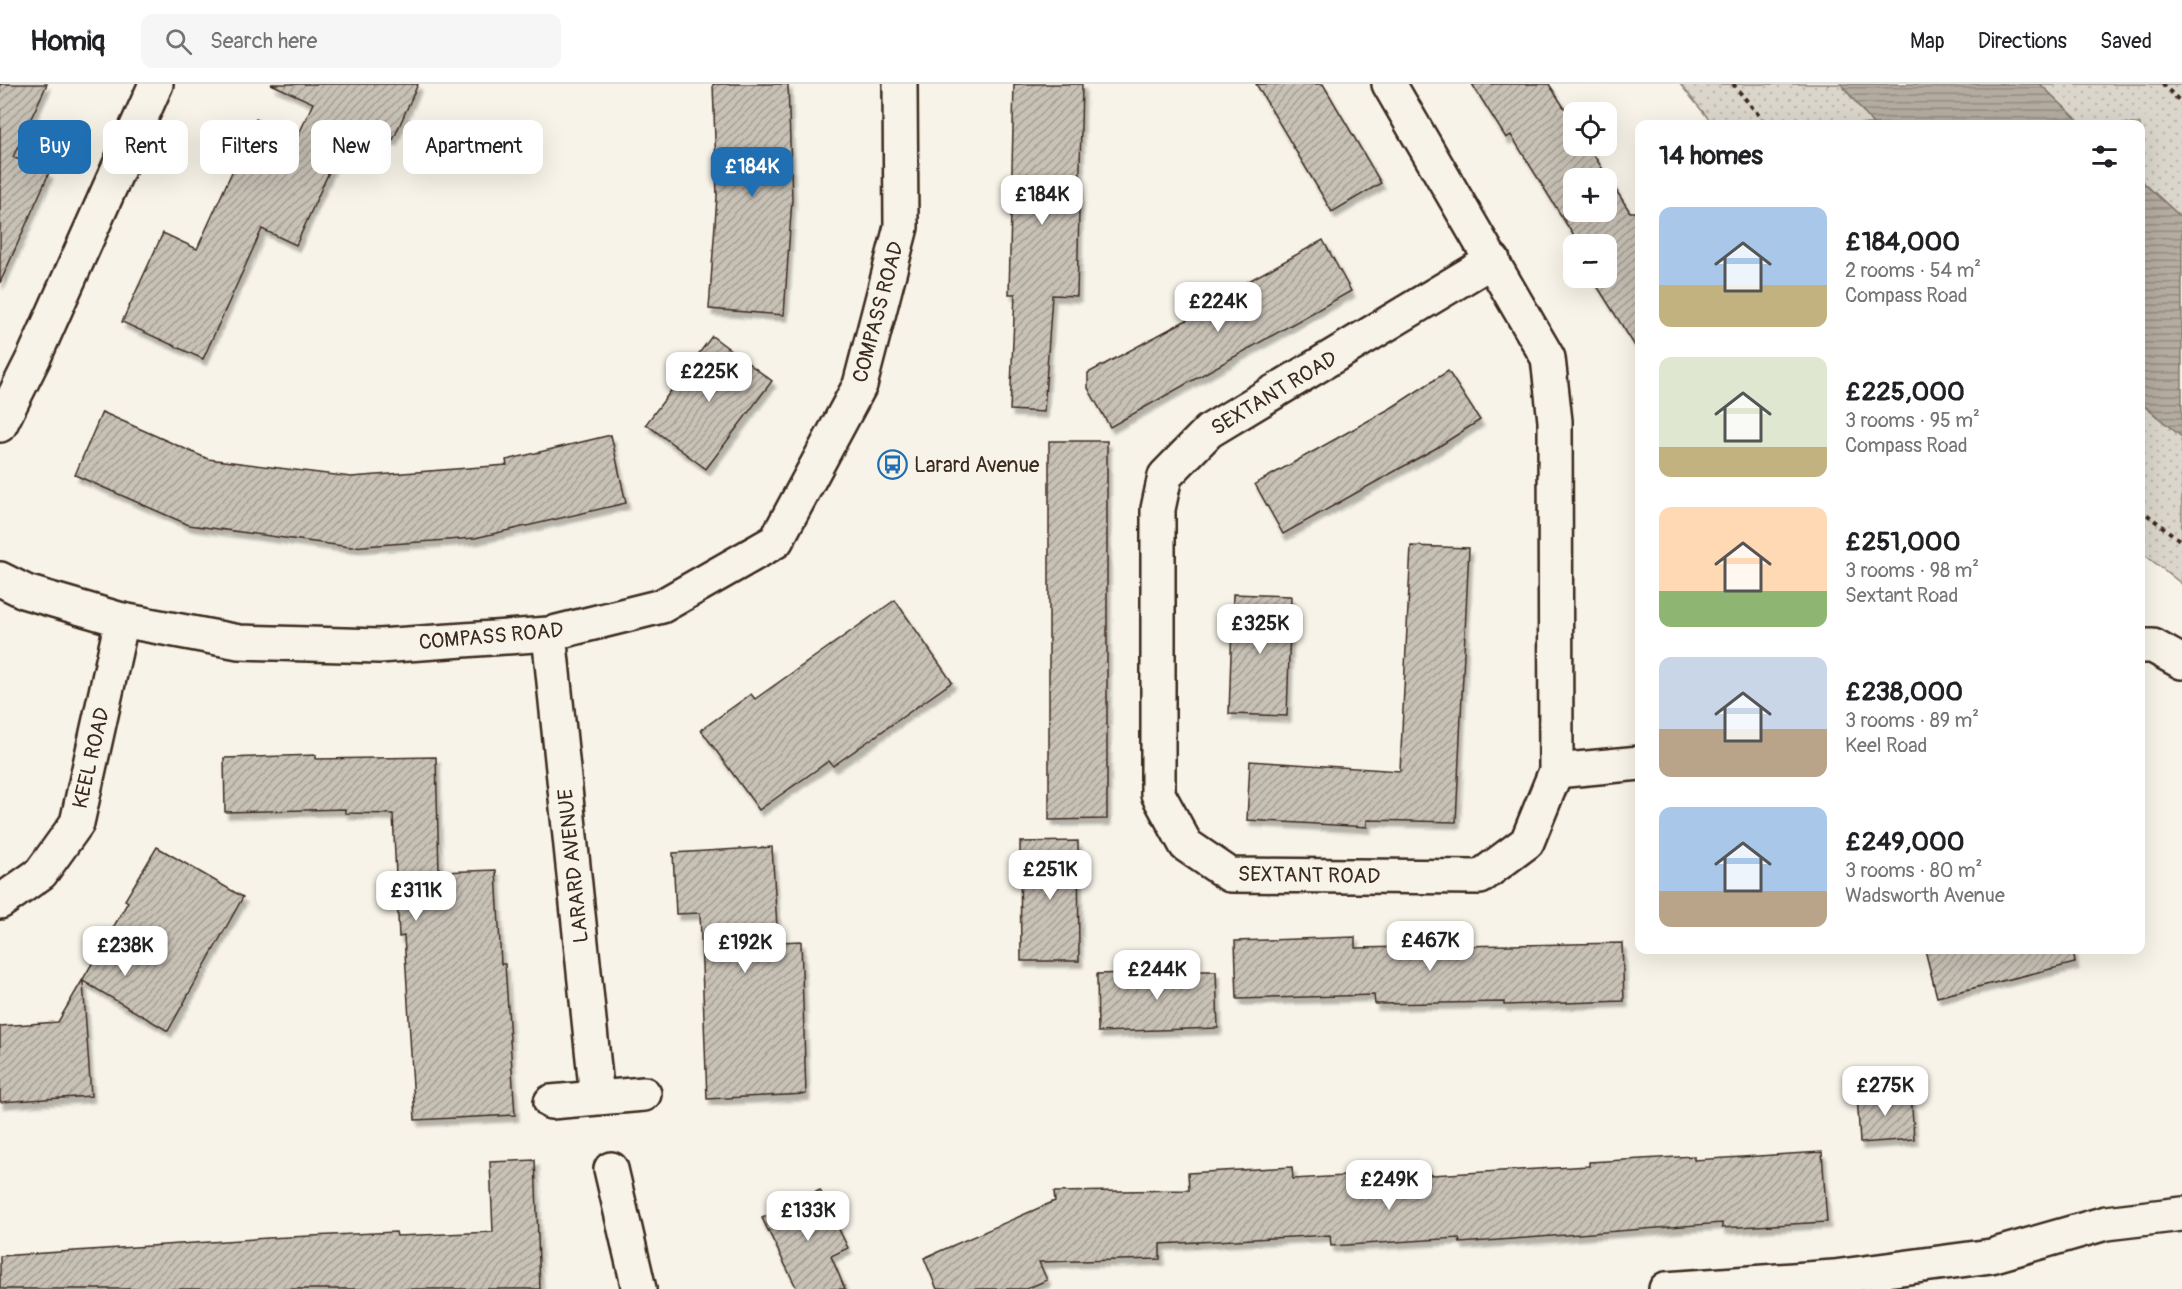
<!DOCTYPE html>
<html lang="en">
<head>
<meta charset="utf-8">
<style>
	:root { --surface:#fff; --page:#f6f6f6; --text:#202124; --muted:#757577; --line:#e0e0e0; --accent:#1f6fb2 }
	body { margin:0; font-family:Pangolin,sans-serif; background:var(--page); color:var(--text); height:100vh; display:flex; flex-direction:column; font-size:22px; white-space:nowrap }
	* { box-sizing:border-box; margin:0 }
	p { font-size:20px; color:var(--muted) }
	.icon { flex:none; width:33px; height:33px; fill:none; stroke:currentColor; stroke-width:2; stroke-linecap:round; stroke-linejoin:round }
	.map { position:relative; flex:1; overflow:hidden }
	.side { position:absolute; left:1635px; top:36px; width:510px; height:834px; display:flex; flex-direction:column; background:var(--surface); border-radius:12px; box-shadow:0 6px 24px #0002 }
	.side>* { flex:none }
	.hud { position:absolute; left:18px; top:36px; width:570px; height:54px; display:flex; gap:12px }
	.fabs { position:absolute; left:1563px; top:18px; display:grid; gap:12px }
	.fabs a { display:grid; place-items:center; width:54px; height:54px; border-radius:12px; background:var(--surface); box-shadow:0 6px 24px #0002; font-size:30px }
	.price { position:absolute; translate:-50% -51px; padding:0 14px; border-radius:12px; background:#fff; color:#222; font-size:20px; line-height:39px; filter:drop-shadow(0 2px 3px #0008) }
	.price::after { content:''; position:absolute; left:50%; top:36px; width:18px; height:14px; margin-left:-9px; background:inherit; clip-path:polygon(0 0,100% 0,50% 100%) }
	.price.current { background:var(--accent); color:#fff }
	ul { padding:0; list-style:none }
	li { display:flex; align-items:center; gap:18px; height:150px; padding:0 24px }
	li span { display:grid; place-items:center; flex:none; width:168px; height:120px; border-radius:12px; color:#555 }
	li>.icon { margin-inline-start:auto }
	span .icon { width:72px; height:72px; fill:#fffc; stroke-width:1 }
	li b { font-size:26px }
	h2 { display:flex; justify-content:space-between; align-items:center; height:72px; padding:0 24px; font-size:26px }
	.pill { padding:0 21px; border-radius:12px; background:var(--surface); box-shadow:0 6px 24px #0002; font-size:21px; line-height:54px }
	.pill.current { background:var(--accent); color:#fff }
	header { display:flex; align-items:center; gap:36px; box-sizing:border-box; height:84px; padding:0 30px; background:var(--surface); border-bottom:2px solid var(--line) }
	header strong { font-size:28px }
	nav { display:flex; gap:33px; margin-inline-start:auto; font-size:21px }
	.search { width:420px; height:54px; background:var(--page); display:flex; align-items:center; gap:15px; box-sizing:border-box; padding:0 21px; border-radius:12px; color:var(--muted); font-size:22px }
	.map>svg:first-child { display:block }
</style>
</head>
<body>
<header>
<strong>Homiq</strong>
<div class="search"><svg class="icon" aria-label="search" viewBox="0 0 24 24"><circle cx="10" cy="10" r="6"/><path d="M15 15l6 6"/></svg>Search here</div>
<nav><a>Map</a><a>Directions</a><a>Saved</a></nav>
</header>
<div class="map">
<svg width="2182" height="1205" viewBox="0 0 2182 1205">
	<defs>
		<pattern id="grass-dots" width="8" height="8" patternUnits="userSpaceOnUse" patternTransform="scale(1.5)"><rect width="8" height="8" fill="#dbd6cb"/><path d="M2 2h.1M6 6h.1" fill="none" stroke="#bdb8ae" stroke-width="1.8" stroke-linecap="round"/></pattern>
		<pattern id="water-rules" width="6" height="5" patternUnits="userSpaceOnUse" patternTransform="scale(1.5)"><rect width="6" height="5" fill="#b4aca0"/><path d="M0 2.5h6" fill="none" stroke="#948c82"/></pattern>
		<pattern id="building-hatch" width="6" height="6" patternUnits="userSpaceOnUse" patternTransform="scale(1.5)"><rect width="6" height="6" fill="#c8c1b6"/><path d="M-1 1l2-2M0 6l6-6M5 7l2-2" fill="none" stroke="#a49d93"/></pattern>
		<filter id="shadow"><feDropShadow dx="3.5" dy="6" stdDeviation="1.5" flood-color="#0004"/></filter>
	</defs>
	<rect width="100%" height="100%" fill="#f7f3e8"/>
	<filter id="ink" filterUnits="userSpaceOnUse"><feTurbulence type="fractalNoise" baseFrequency=".0167" numOctaves="2"/><feDisplacementMap in="SourceGraphic" scale="12" xChannelSelector="R" yChannelSelector="G"/><feConvolveMatrix kernelMatrix="1 2 1 2 8 2 1 2 1" color-interpolation-filters="sRGB"/></filter>
	<g filter="url(#ink)">
		<g fill="url(#grass-dots)" stroke="#8b8074" stroke-width="1.5">
			<path d="M 1680,0 L 1841,0 L 1873,40 L 1713,40 Z"/>
			<path d="M 2040,0 L 2182,0 L 2182,134 L 2141,96 L 2140,40 L 2082,40 Z"/>
			<path d="M 2140,319 L 2182,353 L 2182,500 L 2141,468 Z"/>
		</g>
		<g fill="url(#water-rules)" stroke="#84786c" stroke-width="1.5">
			<path d="M 1841,0 L 2040,0 L 2082,40 L 1873,40 Z"/>
			<path d="M 2140,96 L 2182,134 L 2182,353 L 2141,319 Z"/>
		</g>
		<g fill="url(#building-hatch)" stroke="#3b2a1e" stroke-width="1.5" fill-rule="evenodd" filter="url(#shadow)">
			<path d="M 0,0 L 47,0 L 13,73 L 49,89 L 0,199 Z"/>
			<path d="M 271,0 L 418,0 L 393,56 L 352,37 L 296,161 L 262,145 L 203,275 L 122,238 L 163,149 L 197,165 L 256,35 L 297,54 L 313,19 Z"/>
			<path d="M 713,0 L 788,0 L 792,115 L 784,231 L 709,225 L 717,112 Z"/>
			<path d="M 1014,0 L 1082,0 L 1077,212 L 1052,211 L 1044,328 L 1010,326 L 1015,210 L 1009,210 Z"/>
			<path d="M 1256,0 L 1323,0 L 1381,99 L 1332,128 Z"/>
			<path d="M 1472,0 L 1549,0 L 1574,39 L 1574,62 L 1588,62 L 1630,128 L 1640,128 L 1640,270 L 1592,194 L 1606,194 L 1606,160 L 1574,160 L 1574,164 L 1571,160 L 1577,157 L 1511,51 L 1506,54 ZM 1574,94 L 1606,94 L 1606,128 L 1574,128 Z"/>
			<path d="M 1323,156 L 1351,207 L 1110,343 L 1088,304 L 1088,289 L 1224,216 L 1216,215 Z"/>
			<path d="M 712,252 L 772,297 L 706,385 L 646,340 Z"/>
			<path d="M 1448,287 L 1480,336 L 1438,363 L 1283,450 L 1255,400 L 1391,324 Z"/>
			<path d="M 102,328 L 208,375 L 351,393 L 507,381 L 506,376 L 611,351 L 626,419 L 475,454 L 350,463 L 189,441 L 75,391 Z"/>
			<path d="M 1049,357 L 1107,357 L 1107,735 L 1049,736 Z"/>
			<path d="M 1411,462 L 1469,464 L 1456,738 L 1367,736 L 1367,743 L 1247,736 L 1250,677 L 1400,687 Z"/>
			<path d="M 1233,510 L 1291,512 L 1287,632 L 1229,630 Z"/>
			<path d="M 895,516 L 952,598 L 833,682 L 829,677 L 759,726 L 701,646 L 751,610 L 755,615 Z"/>
			<path d="M 316,671 L 316,675 L 436,673 L 439,788 L 496,786 L 501,880 L 505,880 L 515,1031 L 415,1036 L 404,852 L 399,853 L 393,730 L 345,729 L 345,725 L 225,728 L 224,674 Z"/>
			<path d="M 1078,757 L 1079,877 L 1021,877 L 1020,758 Z"/>
			<path d="M 157,763 L 243,813 L 168,947 L 83,897 L 91,1012 L 0,1018 L 0,942 L 58,938 L 128,818 L 125,816 Z"/>
			<path d="M 772,763 L 778,858 L 801,857 L 806,1010 L 707,1015 L 700,829 L 676,830 L 673,769 Z"/>
			<path d="M 1355,853 L 1355,864 L 1622,859 L 1624,917 L 1504,921 L 1504,918 L 1375,920 L 1374,911 L 1237,915 L 1235,857 Z"/>
			<path d="M 1925,866 L 2073,866 L 2075,879 L 1937,913 Z"/>
			<path d="M 1191,887 L 1216,887 L 1218,944 L 1098,948 L 1097,890 Z"/>
			<path d="M 1911,1007 L 1914,1055 L 1860,1059 L 1857,1010 Z"/>
			<path d="M 1822,1068 L 1827,1138 L 1722,1144 L 1722,1139 L 1460,1159 L 1459,1154 L 1331,1162 L 1330,1151 L 1160,1160 L 1160,1175 L 1039,1178 L 1047,1196 L 1026,1205 L 937,1205 L 924,1174 L 1055,1117 L 1054,1108 L 1189,1106 L 1188,1089 L 1292,1083 L 1293,1095 L 1430,1087 L 1431,1091 L 1589,1082 L 1589,1078 L 1694,1072 L 1694,1076 Z"/>
			<path d="M 535,1076 L 540,1205 L 0,1205 L 0,1172 L 268,1154 L 396,1148 L 397,1152 L 493,1148 L 490,1078 Z"/>
			<path d="M 820,1106 L 848,1164 L 831,1172 L 845,1205 L 797,1205 L 762,1134 Z"/>
		</g>
		<g fill="none" stroke-linecap="round" stroke-linejoin="round">
			<defs>
				<g id="minor">
					<path d="M 1389,0 L 1548,274 L 1555,337 L 1556,687 L 1527,758 L 1480,793 L 1230,791 L 1186,761 L 1158,710 L 1158,425 L 1165,392 L 1209,347 L 1493,176"/>
					<path d="M 0,341 L 34,273 L 156,0"/>
					<path d="M 0,495 L 26,508 L 122,536 L 239,558 L 379,562 L 549,550 L 662,522 L 776,457 L 860,301 L 901,143 L 900,0"/>
					<path d="M 549,550 L 597,1013"/>
					<path d="M 2140,562 L 2153,562 L 2182,578"/>
					<path d="M 1556,687 L 1640,679"/>
					<path d="M 0,818 L 41,789 L 77,739 L 122,536"/>
					<path d="M 551,1018 L 644,1010"/>
					<path d="M 611,1085 L 639,1205"/>
					<path d="M 1666,1205 L 1834,1193 L 1991,1172 L 2106,1139 L 2182,1130"/>
				</g>
			</defs>
			<use href="#minor" stroke="#3b2a1e" stroke-width="38"/>
			<g stroke="#3b2a1e" stroke-width="4" stroke-dasharray="4.5 4.5" stroke-linecap="butt">
				<path d="M 1733,0 L 1766,40"/>
				<path d="M 2162,0 L 2182,19"/>
				<path d="M 2140,425 L 2182,458"/>
			</g>
			<use href="#minor" stroke="#f7f3e8" stroke-width="33"/>
		</g>
	</g>
	<defs>
		<symbol id="bus-ring" viewBox="-11 -11 22 22"><circle r="9.5" fill="#f7f3e8" stroke="#1f6fb2" stroke-width="1.5"/><path d="M-5-6H5V4H4V6H2V4H-2V6H-4V4H-5ZM-3.5-4V0h7V-4ZM-3.5 1.2v1.5H-2V1.2ZM2 1.2v1.5H3.5V1.2Z" fill="#1f6fb2"/></symbol>
	</defs>
	<g fill-rule="evenodd">
		<use href="#bus-ring" x="876" y="364" width="33" height="33"/>
	</g>
	<g text-anchor="middle" stroke-width="4.5" stroke-linejoin="round" paint-order="stroke">
		<g font-size="21" fill="#3b2a1e" stroke="#f7f3e8">
			<text transform="translate(878 228) rotate(-75)" y="7">COMPASS ROAD</text>
			<text transform="translate(1274 309) rotate(-31)" y="7">SEXTANT ROAD</text>
			<text transform="translate(491 552) rotate(-5)" y="7">COMPASS ROAD</text>
			<text transform="translate(91 674) rotate(-77)" y="7">KEEL ROAD</text>
			<text transform="translate(573 782) rotate(-96)" y="7">LARARD AVENUE</text>
			<text transform="translate(1309 791) rotate(1)" y="7">SEXTANT ROAD</text>
		</g>
		<g font-size="21" fill="#3b2a1e" stroke="#f7f3e8" text-anchor="start">
			<text x="914" y="388">Larard Avenue</text>
		</g>
	</g>
</svg>
<div class="fabs">
<a><svg class="icon" aria-label="locate" viewBox="0 0 24 24"><circle cx="12" cy="12" r="6"/><path d="M12 2v4M12 18v4M2 12h4M18 12h4"/></svg></a>
<a>+</a>
<a>−</a>
</div>
<b class="price current" style="left:752px;top:114px">£184K</b>
<b class="price" style="left:1042px;top:142px">£184K</b>
<b class="price" style="left:1218px;top:249px">£224K</b>
<b class="price" style="left:709px;top:319px">£225K</b>
<b class="price" style="left:1260px;top:571px">£325K</b>
<b class="price" style="left:1050px;top:817px">£251K</b>
<b class="price" style="left:416px;top:838px">£311K</b>
<b class="price" style="left:1430px;top:888px">£467K</b>
<b class="price" style="left:745px;top:890px">£192K</b>
<b class="price" style="left:125px;top:893px">£238K</b>
<b class="price" style="left:1157px;top:917px">£244K</b>
<b class="price" style="left:1885px;top:1033px">£275K</b>
<b class="price" style="left:1389px;top:1127px">£249K</b>
<b class="price" style="left:808px;top:1158px">£133K</b>
<div class="hud">
<a class="pill current">Buy</a>
<a class="pill">Rent</a>
<a class="pill">Filters</a>
<a class="pill">New</a>
<a class="pill">Apartment</a>
</div>
<section class="side">
<h2>14 homes<svg class="icon" aria-label="filters" viewBox="0 0 24 24"><path d="M4 7h16M4 17h16"/><circle cx="9" cy="7" r="2"/><circle cx="15" cy="17" r="2"/></svg></h2>
<ul>
<li><span style="background:linear-gradient(#a9c7e8 65%,#c2b280 0)"><svg class="icon" aria-label="home" viewBox="0 0 24 24"><path d="M3 11l9-7 9 7M6 9v11h12V9"/></svg></span><div><b>£184,000</b><p>2 rooms · 54 m²</p><p>Compass Road</p></div></li>
<li><span style="background:linear-gradient(#dfe7d0 75%,#c2b280 0)"><svg class="icon" aria-label="home" viewBox="0 0 24 24"><path d="M3 11l9-7 9 7M6 9v11h12V9"/></svg></span><div><b>£225,000</b><p>3 rooms · 95 m²</p><p>Compass Road</p></div></li>
<li><span style="background:linear-gradient(#ffd9b3 70%,#8fb573 0)"><svg class="icon" aria-label="home" viewBox="0 0 24 24"><path d="M3 11l9-7 9 7M6 9v11h12V9"/></svg></span><div><b>£251,000</b><p>3 rooms · 98 m²</p><p>Sextant Road</p></div></li>
<li><span style="background:linear-gradient(#c9d6e8 60%,#b9a48a 0)"><svg class="icon" aria-label="home" viewBox="0 0 24 24"><path d="M3 11l9-7 9 7M6 9v11h12V9"/></svg></span><div><b>£238,000</b><p>3 rooms · 89 m²</p><p>Keel Road</p></div></li>
<li><span style="background:linear-gradient(#a9c7e8 70%,#b9a48a 0)"><svg class="icon" aria-label="home" viewBox="0 0 24 24"><path d="M3 11l9-7 9 7M6 9v11h12V9"/></svg></span><div><b>£249,000</b><p>3 rooms · 80 m²</p><p>Wadsworth Avenue</p></div></li>
</ul>
</section>
</div>
</body>
</html>
